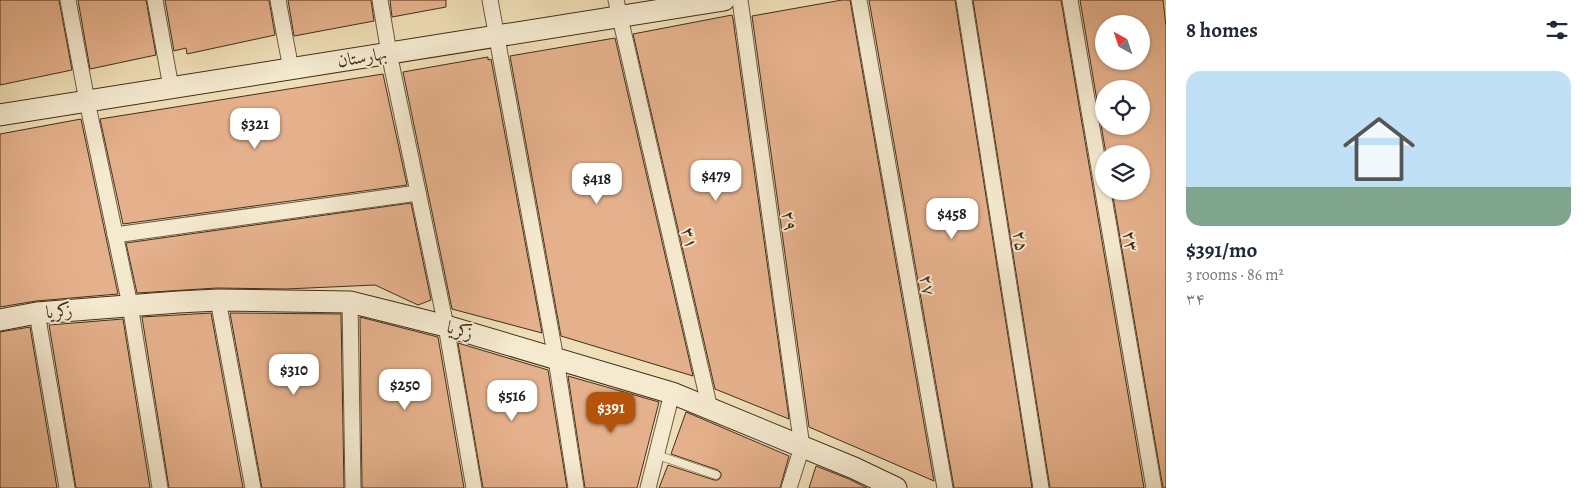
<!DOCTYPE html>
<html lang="en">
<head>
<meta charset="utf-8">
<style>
	:root { --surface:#fff; --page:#f2f2f3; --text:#1f2937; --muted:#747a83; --line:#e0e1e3; --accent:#b45309 }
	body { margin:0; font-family:Alegreya,Amiri,serif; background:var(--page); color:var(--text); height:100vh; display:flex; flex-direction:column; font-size:19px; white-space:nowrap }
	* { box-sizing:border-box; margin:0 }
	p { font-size:16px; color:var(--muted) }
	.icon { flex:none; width:28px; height:28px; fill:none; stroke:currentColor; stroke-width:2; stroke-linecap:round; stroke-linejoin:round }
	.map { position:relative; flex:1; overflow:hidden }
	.details { display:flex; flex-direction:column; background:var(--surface); width:425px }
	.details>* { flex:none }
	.needle { width:32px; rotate:320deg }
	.buttons { position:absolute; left:1095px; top:15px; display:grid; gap:10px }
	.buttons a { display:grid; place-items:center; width:55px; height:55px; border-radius:50%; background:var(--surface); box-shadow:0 1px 4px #0004; font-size:25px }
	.price { position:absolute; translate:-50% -42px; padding:0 11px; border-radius:10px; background:#fff; color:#222; font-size:16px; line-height:32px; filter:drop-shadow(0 1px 2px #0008) }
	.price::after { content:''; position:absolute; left:50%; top:30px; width:15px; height:11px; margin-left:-8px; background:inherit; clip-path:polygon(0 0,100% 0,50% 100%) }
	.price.selected { background:var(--accent); color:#fff }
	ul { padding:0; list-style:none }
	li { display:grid; align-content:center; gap:10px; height:265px; padding:0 20px }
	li+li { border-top:1px solid var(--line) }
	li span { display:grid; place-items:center; height:155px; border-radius:15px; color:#555 }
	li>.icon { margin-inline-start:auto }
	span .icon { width:90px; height:90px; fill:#fffc; stroke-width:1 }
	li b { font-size:21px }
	h2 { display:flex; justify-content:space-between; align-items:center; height:60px; padding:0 20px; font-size:21px }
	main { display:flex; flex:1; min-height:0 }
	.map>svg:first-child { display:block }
</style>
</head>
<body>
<main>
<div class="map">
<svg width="1166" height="488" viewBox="0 0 1166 488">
	<rect width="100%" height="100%" fill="#efdfb7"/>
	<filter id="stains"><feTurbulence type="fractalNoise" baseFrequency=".004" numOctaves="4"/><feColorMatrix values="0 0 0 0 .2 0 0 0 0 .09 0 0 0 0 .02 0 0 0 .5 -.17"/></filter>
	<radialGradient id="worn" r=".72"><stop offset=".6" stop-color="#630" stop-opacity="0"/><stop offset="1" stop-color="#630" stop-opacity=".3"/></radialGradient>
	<g fill="#e5b18c" stroke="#422e1b" fill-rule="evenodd">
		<path d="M 0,0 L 59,0 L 72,70 L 0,85 Z"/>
		<path d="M 78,0 L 146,0 L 156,55 L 90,69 Z"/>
		<path d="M 165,0 L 269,0 L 275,35 L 187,54 L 186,48 L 174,51 Z"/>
		<path d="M 288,0 L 371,0 L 374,21 L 294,36 Z"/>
		<path d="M 390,0 L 446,0 L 446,7 L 392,17 Z"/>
		<path d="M 842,0 L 850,0 L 934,481 L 809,427 L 752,16 Z"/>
		<path d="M 869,0 L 955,0 L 1032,488 L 954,488 Z"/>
		<path d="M 973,0 L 1061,0 L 1144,488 L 1050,488 Z"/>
		<path d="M 1080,0 L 1163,0 L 1166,26 L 1166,488 L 1163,488 L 1112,191 L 1141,191 L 1141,154 L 1106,154 ZM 1104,24 L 1141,24 L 1141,61 L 1104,61 ZM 1104,89 L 1141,89 L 1141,126 L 1104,126 Z"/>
		<path d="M 732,15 L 733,19 L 789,419 L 715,389 L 633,34 Z"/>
		<path d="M 615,38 L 693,376 L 561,336 L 510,56 Z"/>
		<path d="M 488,57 L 488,60 L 491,59 L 542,333 L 452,309 L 403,72 Z"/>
		<path d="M 383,74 L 407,185 L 123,224 L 100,119 Z"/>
		<path d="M 81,119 L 118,294 L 36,301 L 0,307 L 0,134 Z"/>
		<path d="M 411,203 L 431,300 L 418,305 L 375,285 L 286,289 L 217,288 L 137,293 L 126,243 Z"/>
		<path d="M 211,313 L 243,488 L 169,488 L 142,317 Z"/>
		<path d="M 230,313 L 341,314 L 344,488 L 262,488 Z"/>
		<path d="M 360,317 L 438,337 L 464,488 L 362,488 Z"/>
		<path d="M 123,319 L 150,488 L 76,488 L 49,325 Z"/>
		<path d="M 30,327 L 57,488 L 0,488 L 0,332 Z"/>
		<path d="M 458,343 L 548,370 L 567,488 L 483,488 Z"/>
		<path d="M 568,376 L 659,402 L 637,488 L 585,488 Z"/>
		<path d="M 686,412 L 789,456 L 780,488 L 659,488 L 668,465 L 714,480 L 718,480 L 721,477 L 721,473 L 718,470 L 671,454 Z"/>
		<path d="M 816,466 L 849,479 L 867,488 L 809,488 Z"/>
	</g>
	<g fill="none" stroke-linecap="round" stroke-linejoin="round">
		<defs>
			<path id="lane" d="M 657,455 L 716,475"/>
			<g id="street">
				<path d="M 68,0 L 87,101 L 130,305 L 160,488"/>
				<path d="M 155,0 L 171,87"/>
				<path d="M 278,0 L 291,69"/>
				<path d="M 380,0 L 389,53 L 446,326 L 474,488"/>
				<path d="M 490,0 L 556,359 L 576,488"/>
				<path d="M 616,0 L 710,409"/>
				<path d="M 740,0 L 802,447 L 789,488"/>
				<path d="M 859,0 L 945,488"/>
				<path d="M 964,0 L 1041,488"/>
				<path d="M 1070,0 L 1154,488"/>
				<path d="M 115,235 L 418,193"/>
				<path d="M 218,300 L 253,488"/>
				<path d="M 350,302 L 353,488"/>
				<path d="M 37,313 L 67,488"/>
				<path d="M 648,488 L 672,393"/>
			</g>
			<g id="secondary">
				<path d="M 0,115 L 724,0"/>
				<path d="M 0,320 L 37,313 L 178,302 L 218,300 L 350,302 L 446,326 L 672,393 L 854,468 L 896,488"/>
			</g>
		</defs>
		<use href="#lane" stroke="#6d5a42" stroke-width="9"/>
		<use href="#street" stroke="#6d5a42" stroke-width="17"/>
		<use href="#secondary" stroke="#422e1b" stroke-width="23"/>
		<use href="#lane" stroke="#f5ead0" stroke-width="8"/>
		<use href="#street" stroke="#f5ead0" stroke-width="15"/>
		<use href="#secondary" stroke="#f5ead0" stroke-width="21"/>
	</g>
	<g text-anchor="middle" stroke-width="4" stroke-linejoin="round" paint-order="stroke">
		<g font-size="18" fill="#422e1b" stroke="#f5ead0">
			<text transform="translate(362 57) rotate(-9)" y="6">بهارستان</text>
			<text transform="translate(790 221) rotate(82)" y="6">۲۹</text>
			<text transform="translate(690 238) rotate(77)" y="6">۳۱</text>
			<text transform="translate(1021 241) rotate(81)" y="6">۲۵</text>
			<text transform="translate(1131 241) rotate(80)" y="6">۲۳</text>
			<text transform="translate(928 285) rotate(80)" y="6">۲۷</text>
			<text transform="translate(59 311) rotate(-5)" y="6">زکریا</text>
			<text transform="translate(460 330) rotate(16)" y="6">زکریا</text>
		</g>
	</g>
	<rect width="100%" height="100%" filter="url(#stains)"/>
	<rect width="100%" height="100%" fill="url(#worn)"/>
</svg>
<div class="buttons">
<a><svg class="needle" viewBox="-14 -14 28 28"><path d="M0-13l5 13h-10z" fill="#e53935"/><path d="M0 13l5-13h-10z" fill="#747a83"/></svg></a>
<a><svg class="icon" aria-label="locate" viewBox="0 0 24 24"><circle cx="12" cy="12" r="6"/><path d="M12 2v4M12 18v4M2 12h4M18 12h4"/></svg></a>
<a><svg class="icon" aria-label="layers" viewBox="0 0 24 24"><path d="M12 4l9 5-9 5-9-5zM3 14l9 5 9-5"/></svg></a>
</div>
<b class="price" style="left:255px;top:150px">$321</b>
<b class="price" style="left:716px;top:202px">$479</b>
<b class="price" style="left:597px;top:205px">$418</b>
<b class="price" style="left:952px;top:240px">$458</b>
<b class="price" style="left:294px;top:396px">$310</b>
<b class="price" style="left:405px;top:411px">$250</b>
<b class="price" style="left:512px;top:422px">$516</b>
<b class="price selected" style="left:611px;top:434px">$391</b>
</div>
<section class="details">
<h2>8 homes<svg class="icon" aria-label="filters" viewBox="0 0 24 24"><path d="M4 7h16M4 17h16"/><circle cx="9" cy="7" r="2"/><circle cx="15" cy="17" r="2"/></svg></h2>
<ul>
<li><span style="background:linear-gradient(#bfe0f5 75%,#7fa58c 0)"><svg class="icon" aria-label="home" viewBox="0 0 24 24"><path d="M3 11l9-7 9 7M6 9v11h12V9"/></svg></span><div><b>$391/mo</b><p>3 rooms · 86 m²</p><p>۳۴</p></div></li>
</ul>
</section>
</main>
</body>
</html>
